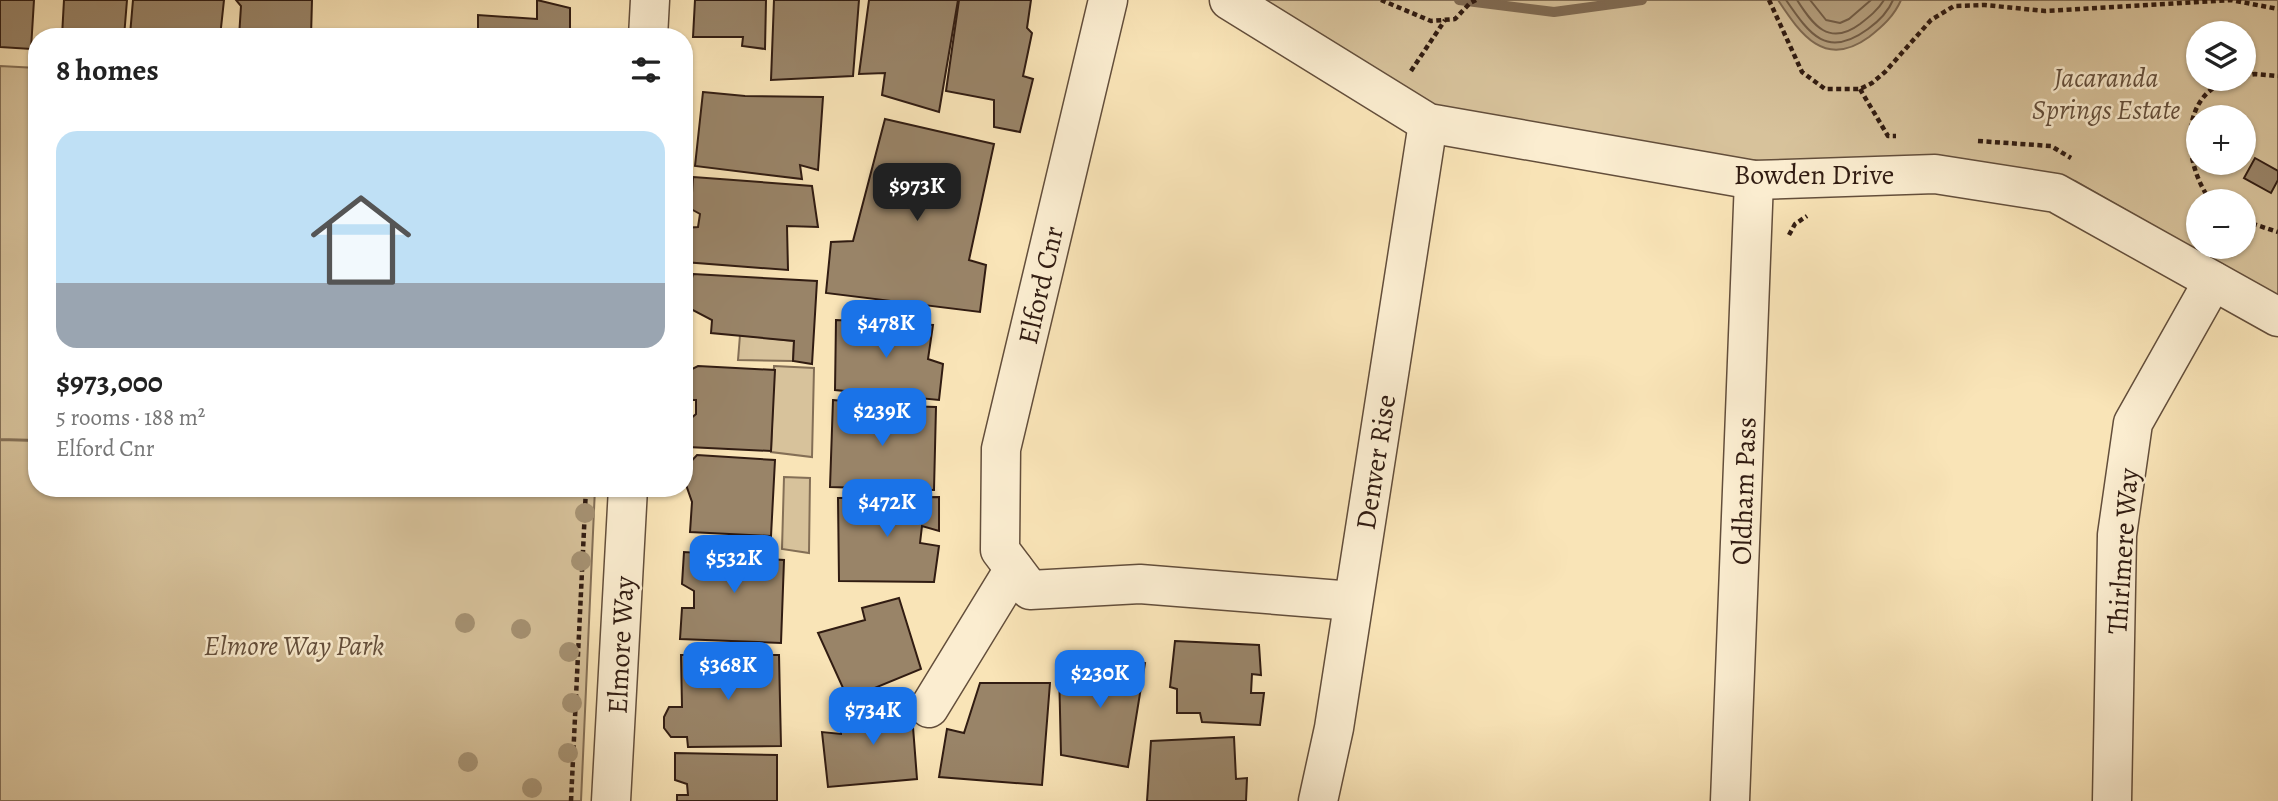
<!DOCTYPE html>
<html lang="en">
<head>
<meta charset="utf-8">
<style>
	:root { --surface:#fff; --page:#f6f6f6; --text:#222; --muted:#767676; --accent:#1a73e8 }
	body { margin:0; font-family:Alegreya,serif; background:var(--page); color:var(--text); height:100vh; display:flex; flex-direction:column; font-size:26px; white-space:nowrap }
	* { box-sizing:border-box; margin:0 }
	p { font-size:23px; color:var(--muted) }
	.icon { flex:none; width:38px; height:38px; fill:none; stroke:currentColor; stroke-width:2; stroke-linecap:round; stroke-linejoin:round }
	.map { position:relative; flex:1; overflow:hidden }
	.sheet { position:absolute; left:28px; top:28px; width:665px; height:469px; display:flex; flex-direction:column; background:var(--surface); border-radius:28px; box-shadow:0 2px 5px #0004 }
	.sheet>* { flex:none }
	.fabs { position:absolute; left:2186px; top:21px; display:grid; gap:14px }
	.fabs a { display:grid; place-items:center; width:70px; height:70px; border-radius:50%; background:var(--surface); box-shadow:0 2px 5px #0004; font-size:35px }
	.price { position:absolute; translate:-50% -60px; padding:0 16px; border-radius:14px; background:var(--accent); color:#fff; font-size:23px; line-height:46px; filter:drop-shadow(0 2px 4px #0008) }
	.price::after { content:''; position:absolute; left:50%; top:42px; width:21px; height:16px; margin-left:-10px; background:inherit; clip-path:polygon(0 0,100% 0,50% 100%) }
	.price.active { background:#222; color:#fff }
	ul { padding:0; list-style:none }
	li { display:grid; align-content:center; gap:14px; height:371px; padding:0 28px }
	li span { display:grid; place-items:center; height:217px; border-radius:21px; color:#555 }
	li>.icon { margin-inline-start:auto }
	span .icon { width:126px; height:126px; fill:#fffc; stroke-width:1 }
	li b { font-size:30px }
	h2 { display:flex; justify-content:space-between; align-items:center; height:84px; padding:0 28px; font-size:30px }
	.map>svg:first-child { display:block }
</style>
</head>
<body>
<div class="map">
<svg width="2278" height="801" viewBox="0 0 2278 801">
	<rect width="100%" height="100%" fill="#f9e4b7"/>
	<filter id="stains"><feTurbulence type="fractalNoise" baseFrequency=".00286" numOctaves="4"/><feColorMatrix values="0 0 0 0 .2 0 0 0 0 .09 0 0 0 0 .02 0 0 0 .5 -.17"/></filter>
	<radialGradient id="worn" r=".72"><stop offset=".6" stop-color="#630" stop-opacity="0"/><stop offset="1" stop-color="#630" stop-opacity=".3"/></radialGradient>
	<g fill="#d7c29b" stroke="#846f56" stroke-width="2" fill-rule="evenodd">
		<path d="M 1260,0 L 2278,0 L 2278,297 L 2075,181 L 1954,158 L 1769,164 L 1437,109 ZM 2198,33 L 2244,33 L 2244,79 L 2198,79 ZM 2198,117 L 2244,117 L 2244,163 L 2198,163 ZM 2198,201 L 2244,201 L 2244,247 L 2198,247 Z"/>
		<path d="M 0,66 L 37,68 L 37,440 L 0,439 Z"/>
		<path d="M 740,335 L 794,341 L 793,361 L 738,360 Z"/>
		<path d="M 774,366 L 814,368 L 812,457 L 771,452 Z"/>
		<path d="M 0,440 L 37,441 L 37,488 L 595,488 L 581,801 L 0,801 Z"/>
		<path d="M 784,477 L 810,478 L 809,553 L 782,549 Z"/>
	</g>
	<path fill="#b5a07f" stroke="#806b53" stroke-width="2" d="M 1778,0 L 1901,0 C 1894,16 1883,26 1869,37 C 1825,69 1801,35 1778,0 Z"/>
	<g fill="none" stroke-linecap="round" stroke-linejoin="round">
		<g stroke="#735e48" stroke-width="2">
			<path d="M 1786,0 C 1810,35 1827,59 1868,29 C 1879,21 1888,12 1893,0"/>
			<path d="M 1797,0 C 1813,25 1829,47 1860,24 C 1869,17 1878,10 1884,0"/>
			<path d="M 1810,0 L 1826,20 L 1840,23 L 1849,19 L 1871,0"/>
		</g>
		<path stroke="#806b53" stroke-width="10" d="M 1459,0 L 1554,12 L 1642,0"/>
	</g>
	<g fill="#998468" stroke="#311c12" stroke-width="2">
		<path d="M 0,0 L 34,0 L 31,49 L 0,47 Z"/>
		<path d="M 64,0 L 127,0 L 124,37 L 62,36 Z"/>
		<path d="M 133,0 L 224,0 L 220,37 L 130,35 Z"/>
		<path d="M 236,0 L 312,0 L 311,37 L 239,37 L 241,6 Z"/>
		<path d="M 537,0 L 570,8 L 570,37 L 478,37 L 478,15 L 537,19 Z"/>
		<path d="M 695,0 L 766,0 L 765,49 L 742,46 L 743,37 L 693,37 Z"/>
		<path d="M 774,0 L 859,0 L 853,76 L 771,80 Z"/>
		<path d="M 869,0 L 958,0 L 939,112 L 882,95 L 885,73 L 859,74 Z"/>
		<path d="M 959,0 L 1031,0 L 1027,28 L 1032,33 L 1023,76 L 1033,79 L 1020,132 L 994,127 L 994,100 L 946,91 Z"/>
		<path d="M 703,92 L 745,96 L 823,97 L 818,170 L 800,165 L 802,179 L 695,166 Z"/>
		<path d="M 885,119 L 994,144 L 969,260 L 986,265 L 980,312 L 826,293 L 831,242 L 853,241 Z"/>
		<path d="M 2255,158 L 2278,171 L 2278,180 L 2271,193 L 2244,178 Z"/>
		<path d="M 693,177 L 812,186 L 818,227 L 787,226 L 788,270 L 684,262 L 684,228 L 698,227 L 700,214 L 691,209 Z"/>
		<path d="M 693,274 L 817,281 L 812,364 L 793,361 L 794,341 L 711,333 L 712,320 L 685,306 Z"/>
		<path d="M 836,320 L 933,325 L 928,359 L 943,364 L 939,400 L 835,390 Z"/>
		<path d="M 698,366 L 775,370 L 771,451 L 688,447 L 689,420 L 696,414 L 696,400 L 686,400 L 684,397 L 684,373 Z"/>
		<path d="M 833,400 L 883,405 L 885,426 L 903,428 L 903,406 L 936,407 L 934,490 L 830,487 Z"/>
		<path d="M 697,455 L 775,460 L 771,536 L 690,532 L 692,502 L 684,479 L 684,469 Z"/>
		<path d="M 939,497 L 939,531 L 922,526 L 920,543 L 939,546 L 934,582 L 839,581 L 838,498 Z"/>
		<path d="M 716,542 L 732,543 L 731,562 L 733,544 L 747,545 L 746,560 L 748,561 L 749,545 L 767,546 L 767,559 L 784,560 L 781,643 L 680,639 L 682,608 L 694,608 L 694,591 L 682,584 L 684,552 L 716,554 Z"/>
		<path d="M 899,598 L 921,669 L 848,699 L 818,633 L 865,620 L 862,608 Z"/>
		<path d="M 1175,641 L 1259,645 L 1261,675 L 1252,674 L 1251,693 L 1264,693 L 1260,725 L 1202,722 L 1200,713 L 1177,713 L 1177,689 L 1170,687 Z"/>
		<path d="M 681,655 L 779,655 L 781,746 L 688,747 L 687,737 L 671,737 L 664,728 L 664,717 L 669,707 L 682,707 Z"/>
		<path d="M 1108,655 L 1145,663 L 1128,767 L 1061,755 L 1059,669 L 1066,661 L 1078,659 L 1089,671 L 1106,670 Z"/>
		<path d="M 980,683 L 1050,683 L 1042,785 L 939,777 L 947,729 L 964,733 Z"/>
		<path d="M 877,701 L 911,701 L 917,779 L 828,787 L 822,732 L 841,734 L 841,717 L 877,715 Z"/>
		<path d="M 1234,737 L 1236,779 L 1247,778 L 1246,801 L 1147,801 L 1151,741 Z"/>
		<path d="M 675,753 L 777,755 L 777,801 L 677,801 L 677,795 L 688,795 L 687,784 L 675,780 Z"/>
	</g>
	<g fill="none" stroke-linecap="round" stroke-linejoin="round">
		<defs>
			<g id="minor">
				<path d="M 1108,0 L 1001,449 L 1000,550 L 1030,590 L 1140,584 L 1353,601"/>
				<path d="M 1229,0 L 1428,123 L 1754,180 L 1935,174 L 2056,193 L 2278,317"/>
				<path d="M 648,37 L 650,0"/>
				<path d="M 929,708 L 1014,569"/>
				<path d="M 611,801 L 628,488"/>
				<path d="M 1318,801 L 1334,728 L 1428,123"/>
				<path d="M 1730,801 L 1754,180"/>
				<path d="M 2112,801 L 2117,535 L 2133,423 L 2213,281"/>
			</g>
		</defs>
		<use href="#minor" stroke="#634e3b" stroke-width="41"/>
		<g stroke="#311c12" stroke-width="4.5" stroke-dasharray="5 3.5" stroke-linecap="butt">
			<path d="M 1381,0 L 1431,21 L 1455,19 L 1470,3 L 1476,0"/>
			<path d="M 1769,0 L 1802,72 L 1825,89 L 1860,89 L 1872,83 L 1885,72 L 1931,20 L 1954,6 L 1985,5 L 2045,11 L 2231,0 L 2278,9"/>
			<path d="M 1411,71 L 1445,20"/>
			<path d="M 2244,76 L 2255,74 L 2278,76"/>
			<path d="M 1860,89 L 1888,136 L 1896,136"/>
			<path d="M 1978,141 L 2051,146 L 2071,158"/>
			<path d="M 2211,201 C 2183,165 2177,92 2234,79"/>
			<path d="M 2244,221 L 2278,232"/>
			<path d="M 1789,235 L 1795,224 L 1807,216"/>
			<path d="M 571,801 L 586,488"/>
		</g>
		<use href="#minor" stroke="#fbedd0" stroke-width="38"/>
	</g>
	<g fill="#a69273">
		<circle cx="585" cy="513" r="10"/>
		<circle cx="581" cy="561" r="10"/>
		<circle cx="465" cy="623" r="10"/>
		<circle cx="521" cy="629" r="10"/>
		<circle cx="569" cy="652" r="10"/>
		<circle cx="572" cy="703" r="10"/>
		<circle cx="568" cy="753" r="10"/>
		<circle cx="468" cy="762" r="10"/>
		<circle cx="532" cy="788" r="10"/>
	</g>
	<g text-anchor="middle" stroke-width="5" stroke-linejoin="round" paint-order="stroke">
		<g font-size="28" font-style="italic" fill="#634e3b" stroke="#fbedd0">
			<text x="2106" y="87">Jacaranda<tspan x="2106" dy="32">Springs Estate</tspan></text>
			<text x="294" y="655">Elmore Way Park</text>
		</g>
		<g font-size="28" fill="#311c12" stroke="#fbedd0">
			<text x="1814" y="184">Bowden Drive</text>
			<text transform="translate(1040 285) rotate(-77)" y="10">Elford Cnr</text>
			<text transform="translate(1375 462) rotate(-81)" y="10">Denver Rise</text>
			<text transform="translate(1743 491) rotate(-88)" y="10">Oldham Pass</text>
			<text transform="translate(2122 551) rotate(-86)" y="10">Thirlmere Way</text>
			<text transform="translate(620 645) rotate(-87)" y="10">Elmore Way</text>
		</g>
	</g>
	<rect width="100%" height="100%" filter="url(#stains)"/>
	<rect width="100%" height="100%" fill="url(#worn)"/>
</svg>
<div class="fabs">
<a><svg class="icon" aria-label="layers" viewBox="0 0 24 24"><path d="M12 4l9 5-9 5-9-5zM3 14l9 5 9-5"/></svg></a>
<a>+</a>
<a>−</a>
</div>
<b class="price active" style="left:917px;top:223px">$973K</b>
<b class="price" style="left:886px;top:360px">$478K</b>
<b class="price" style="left:882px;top:448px">$239K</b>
<b class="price" style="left:887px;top:539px">$472K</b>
<b class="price" style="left:734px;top:595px">$532K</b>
<b class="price" style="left:728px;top:702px">$368K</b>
<b class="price" style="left:1100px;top:710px">$230K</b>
<b class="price" style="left:873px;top:747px">$734K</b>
<section class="sheet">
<h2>8 homes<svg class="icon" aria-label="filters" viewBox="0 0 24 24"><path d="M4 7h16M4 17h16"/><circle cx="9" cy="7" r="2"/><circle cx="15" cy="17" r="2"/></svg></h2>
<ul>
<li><span style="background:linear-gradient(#bfe0f5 70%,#9aa5b1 0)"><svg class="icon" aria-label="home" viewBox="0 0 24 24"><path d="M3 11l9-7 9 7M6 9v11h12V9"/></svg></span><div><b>$973,000</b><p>5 rooms · 188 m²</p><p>Elford Cnr</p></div></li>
</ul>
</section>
</div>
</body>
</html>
